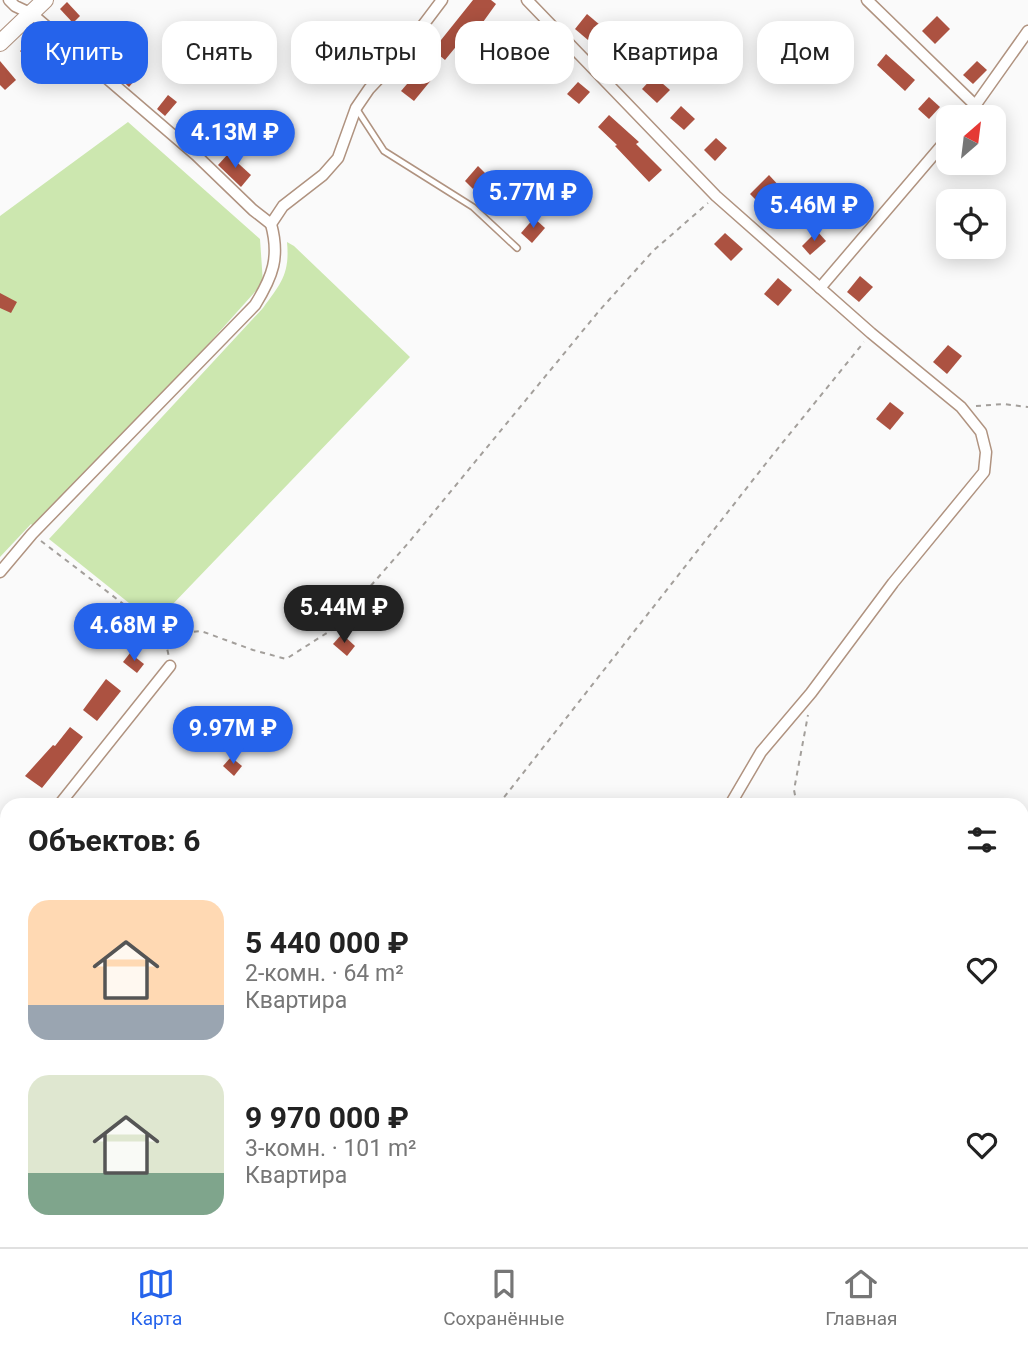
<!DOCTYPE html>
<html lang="ru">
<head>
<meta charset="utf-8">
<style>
	:root { --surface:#fff; --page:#f6f6f6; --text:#222; --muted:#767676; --line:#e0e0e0; --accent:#2563eb }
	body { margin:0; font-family:Roboto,sans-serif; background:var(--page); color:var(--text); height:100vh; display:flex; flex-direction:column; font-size:26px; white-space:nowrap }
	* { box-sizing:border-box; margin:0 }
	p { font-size:23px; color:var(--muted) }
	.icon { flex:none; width:38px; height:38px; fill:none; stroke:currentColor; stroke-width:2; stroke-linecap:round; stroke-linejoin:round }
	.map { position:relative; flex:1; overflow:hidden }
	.side { position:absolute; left:0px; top:798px; width:1029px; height:450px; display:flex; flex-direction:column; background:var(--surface); border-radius:21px 21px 0 0; box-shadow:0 4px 18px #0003 }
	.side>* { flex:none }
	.guide { position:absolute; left:21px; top:21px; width:987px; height:63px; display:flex; gap:14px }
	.needle { width:46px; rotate:28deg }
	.buttons { position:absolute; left:936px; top:105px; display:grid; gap:14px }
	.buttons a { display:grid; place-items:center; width:70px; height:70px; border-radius:14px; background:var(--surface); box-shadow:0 4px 18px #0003; font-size:35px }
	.price { position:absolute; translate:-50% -60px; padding:0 16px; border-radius:24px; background:var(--accent); color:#fff; font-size:23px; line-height:46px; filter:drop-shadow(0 2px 4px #0008) }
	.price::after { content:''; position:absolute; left:50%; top:42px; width:21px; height:16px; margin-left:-10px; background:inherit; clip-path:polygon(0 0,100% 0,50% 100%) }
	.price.current { background:#222; color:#fff }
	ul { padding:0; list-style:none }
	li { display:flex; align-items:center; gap:21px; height:175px; padding:0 28px }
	li span { display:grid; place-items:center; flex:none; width:196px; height:140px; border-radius:21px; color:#555 }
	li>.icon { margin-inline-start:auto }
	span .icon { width:84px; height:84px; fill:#fffc; stroke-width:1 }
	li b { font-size:30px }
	h2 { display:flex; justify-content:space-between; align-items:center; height:84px; padding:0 28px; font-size:30px }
	.pill { padding:0 24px; border-radius:21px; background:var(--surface); box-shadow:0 4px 18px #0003; font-size:24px; line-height:63px }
	.pill.current { background:var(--accent); color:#fff }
	.tabs { display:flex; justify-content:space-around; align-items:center; height:98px; border-top:2px solid var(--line); background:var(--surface); font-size:19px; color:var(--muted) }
	.tabs a { display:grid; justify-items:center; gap:4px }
	.tabs .current { color:var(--accent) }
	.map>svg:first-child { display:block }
</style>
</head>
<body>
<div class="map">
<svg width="1028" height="1247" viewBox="0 0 1028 1247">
	<rect width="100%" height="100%" fill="#fafafa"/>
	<g fill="#cce7af">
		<path d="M 128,122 L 260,239 L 263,283 L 40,532 L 31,524 L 0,557 L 0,216 Z"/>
		<path d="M 287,242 L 294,246 L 410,357 L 170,607 L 129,603 L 49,539 L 263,308 C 281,283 290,274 287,242 Z"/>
	</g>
	<g fill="#ac5241">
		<path d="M 473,0 L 491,0 L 496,4 L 473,36 L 468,32 L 445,60 L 433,50 Z"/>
		<path d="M 67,2 L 80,16 L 73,23 L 60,9 Z"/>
		<path d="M 587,14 L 600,25 L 588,40 L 575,29 Z"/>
		<path d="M 937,16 L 950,29 L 935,44 L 922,31 Z"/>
		<path d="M 616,39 L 623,45 L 611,60 L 603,54 Z"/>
		<path d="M 822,39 L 831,47 L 820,59 L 811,50 Z"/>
		<path d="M 30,42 L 42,56 L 32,65 L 20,51 Z"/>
		<path d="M 886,54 L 915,80 L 905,91 L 877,65 Z"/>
		<path d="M 0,61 L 16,80 L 5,90 L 0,85 Z"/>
		<path d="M 977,61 L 987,70 L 973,84 L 963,75 Z"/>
		<path d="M 129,64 L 140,74 L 129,87 L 118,77 Z"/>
		<path d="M 420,69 L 432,79 L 414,101 L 401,91 Z"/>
		<path d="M 654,76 L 670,90 L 657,103 L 642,89 Z"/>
		<path d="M 578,82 L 590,92 L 579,104 L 567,94 Z"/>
		<path d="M 168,95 L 177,102 L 165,116 L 157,109 Z"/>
		<path d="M 929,97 L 940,107 L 929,119 L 918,109 Z"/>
		<path d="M 681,106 L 695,119 L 684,130 L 670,118 Z"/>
		<path d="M 609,115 L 639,142 L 636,144 L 662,170 L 649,182 L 615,146 L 617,145 L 598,127 Z"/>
		<path d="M 202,123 L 212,131 L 199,147 L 189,139 Z"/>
		<path d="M 716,138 L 727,148 L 715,161 L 704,150 Z"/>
		<path d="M 228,154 L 251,175 L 241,187 L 218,165 Z"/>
		<path d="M 478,166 L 486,174 L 473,189 L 465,181 Z"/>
		<path d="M 769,175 L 782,189 L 778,193 L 799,215 L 785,229 L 750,194 Z"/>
		<path d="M 534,218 L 545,228 L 532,243 L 521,233 Z"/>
		<path d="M 817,231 L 826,241 L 810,255 L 802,246 Z"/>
		<path d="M 725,233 L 743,249 L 731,261 L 714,244 Z"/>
		<path d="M 860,276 L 873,287 L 859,302 L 847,292 Z"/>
		<path d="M 778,278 L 792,290 L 778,306 L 764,294 Z"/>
		<path d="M 0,293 L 17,302 L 11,313 L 0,308 Z"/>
		<path d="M 948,345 L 962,356 L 947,374 L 933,362 Z"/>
		<path d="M 890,402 L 904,413 L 890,430 L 876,419 Z"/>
		<path d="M 384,587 L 401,603 L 386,619 L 370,603 Z"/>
		<path d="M 342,634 L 355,646 L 347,656 L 333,644 Z"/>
		<path d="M 130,653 L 144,664 L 137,673 L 123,662 Z"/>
		<path d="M 106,679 L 121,691 L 97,721 L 83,710 Z"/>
		<path d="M 274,715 L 286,726 L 272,743 L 259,732 Z"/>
		<path d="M 70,727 L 83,737 L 42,788 L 25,776 L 53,745 L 55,746 Z"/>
		<path d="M 231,757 L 242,766 L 234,776 L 223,766 Z"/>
	</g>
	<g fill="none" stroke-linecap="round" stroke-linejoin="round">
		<defs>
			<path id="lane" d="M 356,108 L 384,151 L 473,207 L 517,248"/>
			<g id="street">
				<path d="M 9,0 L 15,6 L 32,14 L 196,155 L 253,210 L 271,224"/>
				<path d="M 527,0 L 716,196 L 871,333 L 961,407 L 981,432 L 986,452 L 984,472 L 893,583 L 811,693 L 761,752 L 730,805"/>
				<path d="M 867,0 L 976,106"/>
				<path d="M 967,117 L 1028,31"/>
				<path d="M 820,288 L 948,138"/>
				<path d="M 0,572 L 32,534 L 255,305 C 273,276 280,257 271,224 L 283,206 L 323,175 L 338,158 L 356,108 L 369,89 L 399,57 L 442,0"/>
				<path d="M 59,805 L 170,666"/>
				<path d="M 0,878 L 7,870"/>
				<path d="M 0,922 L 7,934"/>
				<path d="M 328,1241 L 339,1247"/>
				<path d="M 440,1247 L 444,1241"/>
			</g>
			<path id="secondary" d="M 0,43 L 45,0"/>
		</defs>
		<use href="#lane" stroke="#b09380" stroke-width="8"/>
		<use href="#street" stroke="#b09380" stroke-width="13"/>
		<use href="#secondary" stroke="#b09380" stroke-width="18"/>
		<g stroke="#a39f9b" stroke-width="2" stroke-dasharray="5 5" stroke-linecap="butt">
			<path d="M 976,406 L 1003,404 L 1028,407"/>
			<path d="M 41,541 L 164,635 L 169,657"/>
			<path d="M 164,635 L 201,631 L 253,650 L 286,659 L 333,629 L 410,541 L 599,311 L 653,251 L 708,203"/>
			<path d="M 498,805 L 771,457 L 864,342"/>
			<path d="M 797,805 L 794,790 L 808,715"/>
			<path d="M 941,1241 L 942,1247"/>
			<path d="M 155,1247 L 157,1241"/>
			<path d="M 847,1247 L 855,1241"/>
		</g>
		<use href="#lane" stroke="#fff" stroke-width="5"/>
		<use href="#street" stroke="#fff" stroke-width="10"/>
		<use href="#secondary" stroke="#fff" stroke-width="16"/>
	</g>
</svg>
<div class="buttons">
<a><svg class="needle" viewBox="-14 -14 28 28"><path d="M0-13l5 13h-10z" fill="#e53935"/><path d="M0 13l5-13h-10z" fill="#767676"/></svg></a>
<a><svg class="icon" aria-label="locate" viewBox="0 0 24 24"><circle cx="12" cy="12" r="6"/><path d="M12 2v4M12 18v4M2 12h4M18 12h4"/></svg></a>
</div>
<b class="price" style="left:235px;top:170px">4.13M ₽</b>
<b class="price" style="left:533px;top:230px">5.77M ₽</b>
<b class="price" style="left:814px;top:243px">5.46M ₽</b>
<b class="price current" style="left:344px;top:645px">5.44M ₽</b>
<b class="price" style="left:134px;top:663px">4.68M ₽</b>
<b class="price" style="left:233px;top:766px">9.97M ₽</b>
<div class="guide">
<a class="pill current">Купить</a>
<a class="pill">Снять</a>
<a class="pill">Фильтры</a>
<a class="pill">Новое</a>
<a class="pill">Квартира</a>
<a class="pill">Дом</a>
</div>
<section class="side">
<h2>Объектов: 6<svg class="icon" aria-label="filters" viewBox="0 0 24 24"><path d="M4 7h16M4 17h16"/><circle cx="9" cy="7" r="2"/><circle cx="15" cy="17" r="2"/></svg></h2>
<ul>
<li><span style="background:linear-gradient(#ffd9b3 75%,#9aa5b1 0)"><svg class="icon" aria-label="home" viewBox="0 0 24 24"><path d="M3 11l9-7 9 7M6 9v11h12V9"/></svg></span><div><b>5 440 000 ₽</b><p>2-комн. · 64 m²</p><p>Квартира</p></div><svg class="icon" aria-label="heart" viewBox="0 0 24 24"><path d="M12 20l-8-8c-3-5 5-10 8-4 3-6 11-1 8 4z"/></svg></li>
<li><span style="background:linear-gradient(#dfe7d0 70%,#7fa58c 0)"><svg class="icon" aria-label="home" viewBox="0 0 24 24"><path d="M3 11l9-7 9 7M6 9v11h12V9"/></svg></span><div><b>9 970 000 ₽</b><p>3-комн. · 101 m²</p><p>Квартира</p></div><svg class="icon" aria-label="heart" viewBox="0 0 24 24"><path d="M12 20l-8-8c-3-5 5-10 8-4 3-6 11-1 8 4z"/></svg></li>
</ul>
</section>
</div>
<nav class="tabs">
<a class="current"><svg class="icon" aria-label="map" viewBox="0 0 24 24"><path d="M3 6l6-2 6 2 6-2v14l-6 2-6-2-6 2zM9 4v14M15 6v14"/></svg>Карта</a>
<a><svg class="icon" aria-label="saved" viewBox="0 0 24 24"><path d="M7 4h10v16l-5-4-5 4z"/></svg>Сохранённые</a>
<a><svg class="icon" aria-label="home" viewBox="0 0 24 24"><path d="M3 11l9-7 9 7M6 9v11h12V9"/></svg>Главная</a>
</nav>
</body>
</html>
